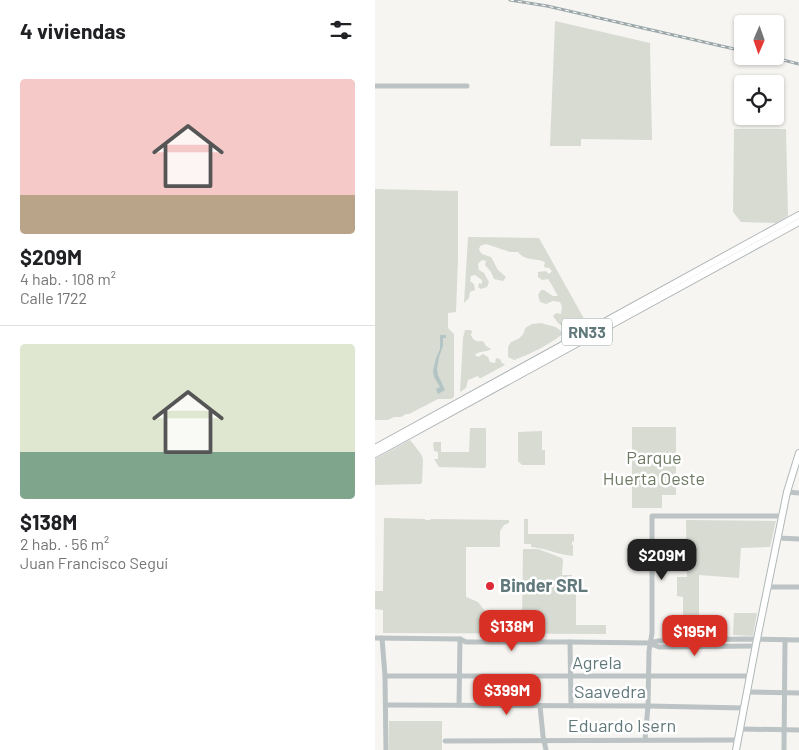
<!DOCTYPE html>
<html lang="es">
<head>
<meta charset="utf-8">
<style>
	:root { --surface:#fff; --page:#f2f2f2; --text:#202124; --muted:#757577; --line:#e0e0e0; --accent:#d93025 }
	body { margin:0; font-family:Barlow,sans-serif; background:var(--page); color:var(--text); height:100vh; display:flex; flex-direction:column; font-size:19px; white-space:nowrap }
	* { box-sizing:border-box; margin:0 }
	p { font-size:16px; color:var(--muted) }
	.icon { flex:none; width:28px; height:28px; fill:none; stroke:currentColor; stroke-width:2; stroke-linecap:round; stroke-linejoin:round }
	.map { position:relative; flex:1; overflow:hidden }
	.details { display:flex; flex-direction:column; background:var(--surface); width:375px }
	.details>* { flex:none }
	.needle { width:32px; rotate:182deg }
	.tools { position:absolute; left:359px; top:15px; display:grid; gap:10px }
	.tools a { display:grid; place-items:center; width:50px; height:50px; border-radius:5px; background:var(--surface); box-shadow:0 1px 4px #0004; font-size:25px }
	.price { position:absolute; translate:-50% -42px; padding:0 11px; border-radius:10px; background:var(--accent); color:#fff; font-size:16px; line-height:32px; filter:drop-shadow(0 1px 2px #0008) }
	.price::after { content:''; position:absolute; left:50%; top:30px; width:15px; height:11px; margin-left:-8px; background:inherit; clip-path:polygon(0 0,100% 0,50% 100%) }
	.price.selected { background:#222; color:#fff }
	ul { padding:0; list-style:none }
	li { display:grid; align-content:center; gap:10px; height:265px; padding:0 20px }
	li+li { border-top:1px solid var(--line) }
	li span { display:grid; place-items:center; height:155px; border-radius:5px; color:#555 }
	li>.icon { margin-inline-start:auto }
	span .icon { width:90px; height:90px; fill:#fffc; stroke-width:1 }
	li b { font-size:21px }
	h2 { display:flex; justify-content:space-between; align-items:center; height:60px; padding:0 20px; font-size:21px }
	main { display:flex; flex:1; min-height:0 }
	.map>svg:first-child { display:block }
</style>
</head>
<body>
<main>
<section class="details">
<h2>4 viviendas<svg class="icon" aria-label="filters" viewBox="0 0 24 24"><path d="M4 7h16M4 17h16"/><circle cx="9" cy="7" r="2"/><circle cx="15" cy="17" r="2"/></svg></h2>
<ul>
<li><span style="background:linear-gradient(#f6c9c9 75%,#b9a48a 0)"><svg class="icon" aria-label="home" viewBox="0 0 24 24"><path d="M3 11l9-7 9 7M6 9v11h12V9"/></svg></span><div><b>$209M</b><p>4 hab. · 108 m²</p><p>Calle 1722</p></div></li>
<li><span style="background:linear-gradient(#dfe7d0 70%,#7fa58c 0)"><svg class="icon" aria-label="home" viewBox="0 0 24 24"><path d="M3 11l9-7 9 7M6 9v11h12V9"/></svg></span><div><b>$138M</b><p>2 hab. · 56 m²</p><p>Juan Francisco Seguí</p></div></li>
</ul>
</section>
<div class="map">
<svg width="424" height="750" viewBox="0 0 424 750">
	<rect width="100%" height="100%" fill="#f6f5f2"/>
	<g fill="#d7dbd2">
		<path d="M 180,21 L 275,43 L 277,140 L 206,139 L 206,146 L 175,146 Z"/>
		<path d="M 359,129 L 411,129 L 413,216 L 401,223 L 366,222 L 358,212 Z"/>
		<path d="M 0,189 L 83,191 L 83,258 L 81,312 L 73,313 L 73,328 L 79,334 L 79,397 L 76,399 L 63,399 L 34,414 L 31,414 L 26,417 L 19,417 L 13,420 L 0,420 Z"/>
		<path d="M 93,237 L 164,238 L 212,324 L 203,329 L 201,324 L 204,321 L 201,318 L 197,319 L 195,325 L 189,327 L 183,323 L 178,316 L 181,313 L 186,314 L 187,307 L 185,302 L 178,301 L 171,304 L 165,302 L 163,295 L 166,290 L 169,290 L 178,296 L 183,296 C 179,290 177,284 173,279 L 167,280 L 163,277 L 163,272 L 171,271 L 174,274 L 177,271 L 174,268 L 169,267 L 170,262 C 161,258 149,261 143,252 L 135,252 L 111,244 L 105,246 L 104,250 L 107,254 L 116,257 L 123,270 L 131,277 L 128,281 L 119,279 L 116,272 L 110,265 L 111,261 L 107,260 L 103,264 L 104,270 L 109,273 L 114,282 L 112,287 L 106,289 L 103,287 L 104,283 L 107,284 L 107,280 L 100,275 L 96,276 L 95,281 L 99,284 L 100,290 L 95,292 L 94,298 L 89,303 Z"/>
		<path d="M 166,323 C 174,326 183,325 188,334 C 173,345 156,354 139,360 L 133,357 L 133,347 L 136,342 C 143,339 149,337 150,328 L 157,324 Z"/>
		<path d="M 90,330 L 95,330 L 97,331 L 96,335 C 98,341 102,342 108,341 L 111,346 L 116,349 C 110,353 105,350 100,355 L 103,357 L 108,354 L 113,357 L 115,362 L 120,363 L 121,358 L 125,359 L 127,363 L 129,364 L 130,365 L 106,378 L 104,378 L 103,376 L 93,380 L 91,388 L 85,392 L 88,338 Z"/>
		<path d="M 257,427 L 301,427 L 301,495 L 287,495 L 287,508 L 257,508 Z"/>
		<path d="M 95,428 L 111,428 L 111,466 L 110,468 L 106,468 L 64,467 L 59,459 L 63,459 L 63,452 L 59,451 L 58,443 L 60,442 L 66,442 L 66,452 L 94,452 Z"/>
		<path d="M 167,431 L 167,450 L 170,450 L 170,465 L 147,465 L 143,461 L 143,432 Z"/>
		<path d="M 35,440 L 46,454 L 48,459 L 47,483 L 45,484 L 0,485 L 0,459 Z"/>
		<path d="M 9,518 L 50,519 L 50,520 L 55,520 L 56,519 L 134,520 L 134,523 L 129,525 L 125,531 L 125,547 L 91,547 L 91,597 L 103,602 L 113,615 L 121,629 L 128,631 L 135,626 L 135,622 L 147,623 L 148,549 L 163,549 L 187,558 L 188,560 L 187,575 L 197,575 L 197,582 L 198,581 L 198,587 L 201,587 L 201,625 L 231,625 L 231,634 L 8,633 L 8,610 L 0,609 L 0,591 L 8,591 Z"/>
		<path d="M 149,519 L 153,519 L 153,534 L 199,534 L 199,541 L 197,542 L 197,545 L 198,545 L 198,556 C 183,555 171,548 156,547 L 156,544 L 149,544 Z"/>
		<path d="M 311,520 L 401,521 L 395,547 L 366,548 L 364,578 L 324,575 L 324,635 L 308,635 L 308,597 L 302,596 L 302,577 L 312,577 Z"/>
		<path d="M 359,613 L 382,613 L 378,636 L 358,635 Z"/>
		<rect x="14" y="721" width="53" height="29"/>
	</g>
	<path fill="#b3c4c4" d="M 65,335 L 71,335 L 71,338 L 68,338 L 68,346 L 64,357 L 62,369 L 63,375 L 70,390 L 63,394 L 61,389 L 65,387 L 59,377 L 58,371 L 61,358 L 65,349 Z"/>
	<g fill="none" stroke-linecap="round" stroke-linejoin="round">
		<defs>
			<g id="major">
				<path d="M 0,448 L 424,215"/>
				<path d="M 0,454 L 424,222"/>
				<path d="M 361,750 L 382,639 L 412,492 L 424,453"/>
			</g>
		</defs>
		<use href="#major" stroke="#b0b7b9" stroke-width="8"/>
		<g stroke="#bcc3c4" stroke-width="5">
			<path d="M 0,86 L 92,86"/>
			<path d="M 412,492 L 424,493"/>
			<path d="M 403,538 L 424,539"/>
			<path d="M 393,587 L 424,587"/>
			<path d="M 0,638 L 85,639 L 91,642 L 195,642 L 275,643 L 283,641 L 369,639 L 424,640"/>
			<path d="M 7,638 L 10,676 L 11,750"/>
			<path d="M 195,642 L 196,706"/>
			<path d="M 276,644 L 284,647 L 380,646"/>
			<path d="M 10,676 L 375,676"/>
			<path d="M 372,692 L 424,693"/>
			<path d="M 11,705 L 273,706 L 369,708"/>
			<path d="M 84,705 L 85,639"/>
			<path d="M 165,706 L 168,736 L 171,750"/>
			<path d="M 365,729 L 424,730"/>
			<path d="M 270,740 L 273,706 L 274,651 L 277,633 L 277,516 L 407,516"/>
			<path d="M 70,741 L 363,740"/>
			<path d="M 409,750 L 410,640"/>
		</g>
		<use href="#major" stroke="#fff" stroke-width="6"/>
		<defs>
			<g id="rail">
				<path d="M 135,0 L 172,6 L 368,51"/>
				<path d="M 392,56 L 424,64"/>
			</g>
		</defs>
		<use href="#rail" stroke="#9ca7a9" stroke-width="3"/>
		<use href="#rail" stroke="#fff" stroke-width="1" stroke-dasharray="4" stroke-linecap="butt"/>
	</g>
	<circle fill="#dd2b37" stroke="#fff" stroke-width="2" cx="115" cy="586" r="5"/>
	<g text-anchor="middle" stroke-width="5" stroke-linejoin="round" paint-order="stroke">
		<rect fill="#fff" stroke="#91a1a3" stroke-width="1" x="187" y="318.5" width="50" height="27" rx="4"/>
		<g font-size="16" font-weight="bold" fill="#62797c">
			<text x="212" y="338">RN33</text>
		</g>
		<g font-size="18" fill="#6f7a64" stroke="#fff">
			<text x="279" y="464">Parque<tspan x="279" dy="21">Huerta Oeste</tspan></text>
		</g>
		<g font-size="18" font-weight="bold" fill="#62797c" stroke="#fff" text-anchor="start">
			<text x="125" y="592">Binder SRL</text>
		</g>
		<g font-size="18" fill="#62797c" stroke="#fff">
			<text x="222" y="669">Agrela</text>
			<text x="235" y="698">Saavedra</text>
			<text x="247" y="732">Eduardo Isern</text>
		</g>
	</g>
</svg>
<div class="tools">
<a><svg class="needle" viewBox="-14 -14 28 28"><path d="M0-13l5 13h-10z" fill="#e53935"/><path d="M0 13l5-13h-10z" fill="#757577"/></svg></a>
<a><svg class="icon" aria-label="locate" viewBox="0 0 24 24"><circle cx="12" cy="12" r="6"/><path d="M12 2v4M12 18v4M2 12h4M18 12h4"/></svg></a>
</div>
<b class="price selected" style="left:287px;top:581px">$209M</b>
<b class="price" style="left:137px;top:652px">$138M</b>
<b class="price" style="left:320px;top:657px">$195M</b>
<b class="price" style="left:132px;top:716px">$399M</b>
</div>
</main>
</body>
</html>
